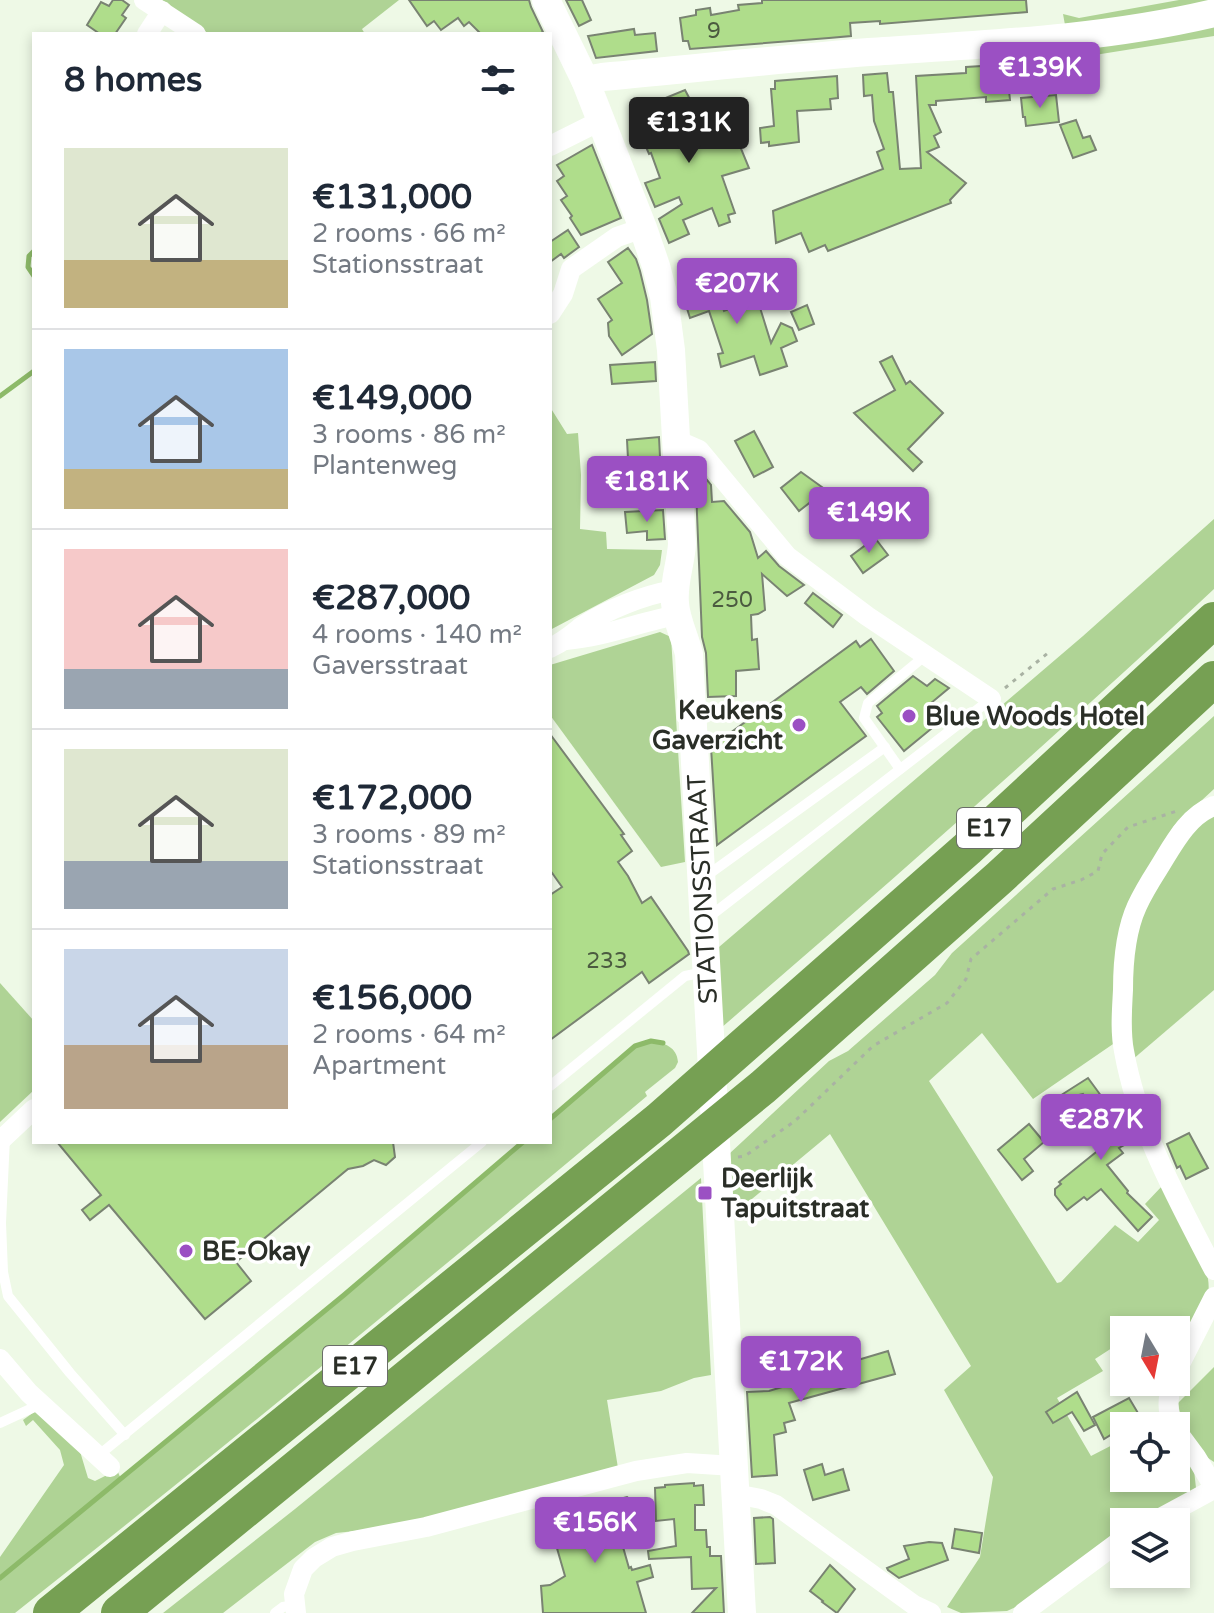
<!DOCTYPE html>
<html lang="en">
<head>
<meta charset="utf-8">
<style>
	:root { --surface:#fff; --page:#f2f2f3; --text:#1f2937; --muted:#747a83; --line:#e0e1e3; --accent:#9b50c3 }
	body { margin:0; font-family:"Varela Round",sans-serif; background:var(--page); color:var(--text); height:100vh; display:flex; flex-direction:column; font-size:30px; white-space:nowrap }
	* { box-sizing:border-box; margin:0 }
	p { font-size:26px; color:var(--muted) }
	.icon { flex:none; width:44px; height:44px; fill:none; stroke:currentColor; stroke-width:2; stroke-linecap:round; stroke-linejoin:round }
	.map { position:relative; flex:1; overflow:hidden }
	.panel { position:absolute; left:32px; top:32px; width:520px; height:1112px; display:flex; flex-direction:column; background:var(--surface); border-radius:0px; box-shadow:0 4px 12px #0003 }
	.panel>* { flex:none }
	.needle { width:52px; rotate:170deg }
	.controls { position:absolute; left:1110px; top:1316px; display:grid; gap:16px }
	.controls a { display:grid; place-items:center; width:80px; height:80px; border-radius:0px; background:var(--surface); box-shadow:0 4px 12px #0003; font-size:40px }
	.price { position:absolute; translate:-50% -68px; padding:0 18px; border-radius:8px; background:var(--accent); color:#fff; font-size:26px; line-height:52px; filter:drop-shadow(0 2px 4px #0008) }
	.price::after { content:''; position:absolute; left:50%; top:48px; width:24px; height:18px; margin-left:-12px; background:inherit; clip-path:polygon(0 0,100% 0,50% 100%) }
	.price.current { background:#222; color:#fff }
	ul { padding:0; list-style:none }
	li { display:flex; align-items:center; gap:24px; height:200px; padding:0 32px }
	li+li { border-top:2px solid var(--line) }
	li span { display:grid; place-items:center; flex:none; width:224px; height:160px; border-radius:0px; color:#555 }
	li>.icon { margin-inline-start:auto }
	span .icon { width:96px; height:96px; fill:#fffc; stroke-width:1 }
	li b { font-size:34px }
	h2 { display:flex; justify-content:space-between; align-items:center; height:96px; padding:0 32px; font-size:34px }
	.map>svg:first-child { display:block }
</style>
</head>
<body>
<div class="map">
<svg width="1214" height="1613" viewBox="0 0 1214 1613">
	<rect width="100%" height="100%" fill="#eef9e6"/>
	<g fill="#afd395">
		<path d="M 159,0 L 399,0 L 362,29 L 365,34 L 209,34 Z"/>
		<path d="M 1179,0 L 1214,0 L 1214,5 L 1065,25 L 1063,14 L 1079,18 Z"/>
		<path d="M 1214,22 L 1214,36 L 1057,61 L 1053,53 L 1068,45 Z"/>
		<path d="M 550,407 L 567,434 L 578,433 L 581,475 L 580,529 L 606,532 L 607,549 L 662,550 L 660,565 L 654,575 L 550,630 Z"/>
		<path d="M 1214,519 L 1214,589 C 1053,739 888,884 721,1028 L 719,947 L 1083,636 Z"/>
		<path d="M 660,632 L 671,637 L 685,862 L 661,867 L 550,715 L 550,665 Z"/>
		<path d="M 1214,716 L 1214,789 L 1174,826 L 1138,891 L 1116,1042 L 1033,1099 L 982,1033 L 929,1081 L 1057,1283 L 1061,1282 L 1115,1225 L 1138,1242 L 1159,1220 L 1145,1204 L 1163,1185 C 1178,1212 1214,1264 1208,1294 C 1204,1312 1185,1344 1176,1363 L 1176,1330 L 1124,1330 L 1124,1359 L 1115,1346 L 1095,1359 L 1103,1371 L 1057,1398 L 1091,1456 L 1124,1439 L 1124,1478 L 1176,1478 L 1176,1444 L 1194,1470 L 1196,1488 C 1179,1501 1146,1522 1124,1522 L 1124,1526 L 1029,1601 L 1007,1611 L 961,1613 L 947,1607 L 980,1557 L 993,1477 L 944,1390 L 971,1366 L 830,1134 L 735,1213 L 729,1154 L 829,1061 L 848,1051 L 935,975 L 952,953 Z"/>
		<path d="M 1214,812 L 1214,990 L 1132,1060 L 1127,1008 L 1132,946 L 1148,897 L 1194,830 Z"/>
		<path d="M 0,983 L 34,1021 L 34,1090 L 0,1122 Z"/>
		<path d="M 651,1041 C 665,1043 677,1047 678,1062 L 675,1068 L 645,1092 L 647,1096 C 439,1271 229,1444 15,1613 L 0,1613 L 0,1557 L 64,1465 L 60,1450 L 33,1420 L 26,1426 L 23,1420 L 34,1412 L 38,1411 L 79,1448 L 88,1478 L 95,1481 L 117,1470 L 121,1479 L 344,1295 L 523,1142 L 550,1142 L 550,1119 L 635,1046 Z"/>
		<path d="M 701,1178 L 711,1375 L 694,1378 L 661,1391 L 607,1400 L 618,1468 L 403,1526 L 336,1533 L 315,1542 L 223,1613 L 163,1613 L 295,1509 Z"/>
		<path d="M 1214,1367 L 1214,1462 L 1202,1454 L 1183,1430 L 1178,1403 Z"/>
	</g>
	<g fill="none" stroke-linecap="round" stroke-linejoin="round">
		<g stroke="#8dba69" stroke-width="5">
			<path d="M 34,251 L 29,256 L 28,267 L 34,276"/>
			<path d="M 0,396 L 34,371"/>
			<path d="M 550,1119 L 635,1046 L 651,1041 L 663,1043"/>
			<path d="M 0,1578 L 344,1295 L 523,1142"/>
		</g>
	</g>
	<g fill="#afdd8b" stroke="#798372" stroke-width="2">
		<path d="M 113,0 L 122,0 L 129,5 L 122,15 L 126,18 L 115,34 L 100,34 L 87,25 L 101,2 L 109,6 Z"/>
		<path d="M 409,0 L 529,0 L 531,7 L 543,32 L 539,34 L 481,34 L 469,22 L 464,26 L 458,18 L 441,30 L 434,21 L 427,26 Z"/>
		<path d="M 566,0 L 582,0 L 591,20 L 579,26 Z"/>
		<path d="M 762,0 L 1026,0 L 1027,12 L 880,24 L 880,21 L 850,23 L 851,36 L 829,38 L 690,49 L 688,41 L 683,41 L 680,18 L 696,15 L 696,10 L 710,8 L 711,15 L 739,10 L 738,5 L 762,3 Z"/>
		<path d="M 634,29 L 635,35 L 655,33 L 657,51 L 596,58 L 588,36 Z"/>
		<path d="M 998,65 L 999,73 L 1007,72 L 1010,100 L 986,102 L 986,97 L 936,101 L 936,105 L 929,105 L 941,132 L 934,136 L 939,147 L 927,152 L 966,183 L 950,200 L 951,203 L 828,251 L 825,245 L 809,252 L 801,233 L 776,243 L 773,211 L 883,169 L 877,152 L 884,149 L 874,121 L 872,95 L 864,96 L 863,75 L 887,73 L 889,92 L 893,92 L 900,169 L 921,168 L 916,76 L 966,73 L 966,67 Z"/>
		<path d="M 837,76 L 838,98 L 830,99 L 831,109 L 797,111 L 799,142 L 769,146 L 769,142 L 761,143 L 760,128 L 774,126 L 771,89 L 775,89 L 775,81 Z"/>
		<path d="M 685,90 L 693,105 L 688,114 L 700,142 L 733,129 L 749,168 L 722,176 L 735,213 L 728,215 L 730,222 L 719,226 L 712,208 L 683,220 L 689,234 L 669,243 L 659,219 L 682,204 L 679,197 L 655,207 L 645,183 L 660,178 L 651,153 L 649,154 L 643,140 L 653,136 L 641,108 Z"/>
		<path d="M 1056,95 L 1059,122 L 1026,126 L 1025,117 L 1023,117 L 1021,98 Z"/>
		<path d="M 1076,120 L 1083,138 L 1090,136 L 1096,150 L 1073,158 L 1060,125 Z"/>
		<path d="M 592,145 L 621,218 L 581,235 L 570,218 L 572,216 L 561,200 L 567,196 L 557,181 L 564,176 L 557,165 Z"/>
		<path d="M 568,230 L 579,247 L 564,258 L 561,254 L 550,262 L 550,242 Z"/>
		<path d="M 628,248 L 636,259 L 640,271 L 647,300 L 652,334 L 622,355 L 609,336 L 608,323 L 612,320 L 598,299 L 622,283 L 608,262 Z"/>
		<path d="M 711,269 L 724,311 L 757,298 L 771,343 L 781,323 L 792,328 L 797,341 L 781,348 L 787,366 L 760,375 L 754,356 L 721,367 L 718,354 L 723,353 L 709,311 L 690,318 L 679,283 Z"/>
		<path d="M 807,305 L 814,324 L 799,330 L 791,312 Z"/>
		<path d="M 892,356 L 906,384 L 910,381 L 943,413 L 908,449 L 922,462 L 913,471 L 854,413 L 895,390 L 880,362 Z"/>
		<path d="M 655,362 L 656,381 L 612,384 L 610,365 Z"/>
		<path d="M 754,431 L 773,467 L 754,477 L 735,441 Z"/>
		<path d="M 659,437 L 661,477 L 619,480 L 618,461 L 628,459 L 627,440 Z"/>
		<path d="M 695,465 L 711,485 L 712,502 L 724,501 L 750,532 L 758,558 L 766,551 L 779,566 L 804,585 L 787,596 L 762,574 L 765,610 L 758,614 L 751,615 L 752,640 L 757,639 L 759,669 L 736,671 L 736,696 L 708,697 L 706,653 L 702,637 Z"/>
		<path d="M 801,472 L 826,490 L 799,511 L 781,488 Z"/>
		<path d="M 663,510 L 665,539 L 647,540 L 647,531 L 627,533 L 625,512 Z"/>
		<path d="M 875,538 L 888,555 L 863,573 L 851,556 Z"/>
		<path d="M 813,593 L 842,615 L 833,627 L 805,603 Z"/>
		<path d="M 871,639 L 894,671 L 867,694 L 861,687 L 840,702 L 866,736 L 717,845 L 711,747 L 856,641 L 860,647 Z"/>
		<path d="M 913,676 L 927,686 L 935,679 L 949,688 L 931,703 L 942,716 L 935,722 L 937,724 L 904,751 L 877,717 L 882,713 L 877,706 Z"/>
		<path d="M 550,734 L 624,834 L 621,835 L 632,851 L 618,862 L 628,876 L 642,903 L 651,897 L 688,951 L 689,954 L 649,983 L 642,972 L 550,1040 L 550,895 L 562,887 L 550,870 Z"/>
		<path d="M 1088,1078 L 1110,1108 L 1113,1106 L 1135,1139 L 1119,1148 L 1123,1153 L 1107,1165 L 1128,1191 L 1127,1193 L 1152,1217 L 1138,1231 L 1101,1189 L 1087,1200 L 1084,1197 L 1067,1210 L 1055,1195 L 1055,1189 L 1061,1184 L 1059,1182 L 1111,1140 L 1083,1094 L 1056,1101 L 1055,1099 Z"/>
		<path d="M 1029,1124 L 1044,1142 L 1024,1159 L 1033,1171 L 1022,1180 L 998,1150 Z"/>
		<path d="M 1189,1133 L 1208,1168 L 1186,1179 L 1180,1166 L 1177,1168 L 1167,1144 Z"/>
		<path d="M 57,1142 L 393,1142 L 395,1157 L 386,1165 L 374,1160 L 363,1166 L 348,1169 L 236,1262 L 251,1281 L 205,1319 L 109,1205 L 90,1220 L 82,1210 L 101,1195 Z"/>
		<path d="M 888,1351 L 895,1374 L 789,1403 L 795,1420 L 784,1423 L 786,1432 L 774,1435 L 777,1475 L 752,1477 L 747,1392 L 769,1391 L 805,1380 L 804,1376 Z"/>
		<path d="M 1077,1392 L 1095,1425 L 1084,1431 L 1072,1412 L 1053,1423 L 1046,1412 Z"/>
		<path d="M 1129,1398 L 1138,1413 L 1114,1426 L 1117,1431 L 1104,1439 L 1093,1417 Z"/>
		<path d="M 822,1464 L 825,1475 L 843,1469 L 849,1490 L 813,1500 L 804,1470 Z"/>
		<path d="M 694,1483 L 694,1486 L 703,1485 L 704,1505 L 695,1505 L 695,1530 L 706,1530 L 707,1547 L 710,1547 L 710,1556 L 721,1556 L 724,1613 L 692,1613 L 716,1588 L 692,1589 L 691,1557 L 649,1559 L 648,1551 L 676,1546 L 674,1519 L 656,1521 L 655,1488 L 665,1487 L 665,1485 Z"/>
		<path d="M 627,1497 L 632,1501 L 637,1520 L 617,1526 L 629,1568 L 631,1567 L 632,1570 L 650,1565 L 653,1577 L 637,1582 L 646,1613 L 543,1613 L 541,1586 L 550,1585 L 565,1576 L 550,1524 L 607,1508 L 606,1504 L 608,1502 Z"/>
		<path d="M 770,1517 L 773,1519 L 775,1563 L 756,1564 L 754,1518 Z"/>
		<path d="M 955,1529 L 982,1533 L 979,1553 L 952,1548 Z"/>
		<path d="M 929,1542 L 942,1543 L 948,1560 L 899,1578 L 888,1570 L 887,1568 L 909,1559 L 904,1546 Z"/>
		<path d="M 830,1565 L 855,1589 L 837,1613 L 822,1602 L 823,1601 L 810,1591 Z"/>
	</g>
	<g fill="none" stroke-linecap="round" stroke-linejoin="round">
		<g stroke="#a9b2a3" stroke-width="3" stroke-dasharray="4 6" stroke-linecap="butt">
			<path d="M 1005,688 L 1048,653"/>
			<path d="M 738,1157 L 745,1156 L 795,1121 L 873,1046 L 947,1003 L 966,979 L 971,959 L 1053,889 L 1081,880 L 1098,871 L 1102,854 L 1128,827 L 1177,811"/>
		</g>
		<g stroke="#fff" stroke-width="10">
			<path d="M 900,769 L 864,718 L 868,703 L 926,655"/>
			<path d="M 705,877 L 885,747"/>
			<path d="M 709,917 L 991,699"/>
			<path d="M 550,1086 L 685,976 L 705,972"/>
			<path d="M 5,1137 L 1,1223 L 3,1272 L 8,1296 L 70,1373 L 125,1435"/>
			<path d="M 0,1423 L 41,1404"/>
			<path d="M 99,1455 L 482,1142"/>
			<path d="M 275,1613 L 283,1607 L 294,1605"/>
		</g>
		<g stroke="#fff" stroke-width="20">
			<path d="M 144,0 L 196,34"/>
			<path d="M 147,34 L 162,11"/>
			<path d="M 550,146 L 602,120"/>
			<path d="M 550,314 L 563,294 L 571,269 L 617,237 L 643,228"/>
			<path d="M 676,440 L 699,450 L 787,556 L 867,616 L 991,699"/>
			<path d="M 566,640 C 604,637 640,622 677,615"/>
			<path d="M 550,648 C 563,642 570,636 581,627 C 606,610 644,595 674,590"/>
			<path d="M 1214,806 C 1187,816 1173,845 1158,869 C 1151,880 1143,893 1137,906 C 1126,930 1123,963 1123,990 C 1122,1010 1120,1031 1124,1051 C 1138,1130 1178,1200 1214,1270"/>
			<path d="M 0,1141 L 34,1109"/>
			<path d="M 0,1359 L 29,1393 L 110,1467"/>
			<path d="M 1176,1372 L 1214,1297"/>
			<path d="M 1172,1382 C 1168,1398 1166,1411 1174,1426"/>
			<path d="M 1176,1430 L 1196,1457 L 1214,1487"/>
			<path d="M 735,1494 L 761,1499 L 776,1505 L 914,1605 L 931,1613"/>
			<path d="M 1153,1522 L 1214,1489"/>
			<path d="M 296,1613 L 294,1594 L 303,1569 L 314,1558 L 332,1547 L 353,1541 L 426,1527 L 636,1471 L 687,1463 L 734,1466"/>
			<path d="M 1023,1613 L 1124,1538"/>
		</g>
		<g stroke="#fff" stroke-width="28">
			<path d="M 546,0 L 585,80 L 643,228 L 656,266 L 664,297 L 671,350 L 682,544 C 681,563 673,583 675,603 C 676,620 685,637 689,654 L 742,1613"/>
			<path d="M 585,80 L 602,77 C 691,69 780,59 869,52 C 985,44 1100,40 1214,13"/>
		</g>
		<g stroke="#76a053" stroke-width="36">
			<path d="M 51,1613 L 659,1120 L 967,849 L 1214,620"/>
			<path d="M 119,1613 L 763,1087 L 999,878 L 1214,679"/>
		</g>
	</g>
	<g fill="#9b50c3" stroke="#fff" stroke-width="3">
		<circle cx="909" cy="716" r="8"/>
		<circle cx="799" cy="725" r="8"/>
		<rect x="697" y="1185" width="16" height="16" rx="4"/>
		<circle cx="186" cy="1251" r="8"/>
	</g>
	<g text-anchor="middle" stroke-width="7" stroke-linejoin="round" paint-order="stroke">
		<g font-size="22" fill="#4b5a40">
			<text x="714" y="38">9</text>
			<text x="732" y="607">250</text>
			<text x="607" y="968">233</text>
		</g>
		<g fill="#fff" stroke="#6a6d68" stroke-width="2">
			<rect x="957" y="808" width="64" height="40" rx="6"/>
			<rect x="323" y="1346" width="64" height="40" rx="6"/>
		</g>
		<g font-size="24" font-weight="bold" fill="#2a2e27">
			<text x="989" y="836">E17</text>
			<text x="355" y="1374">E17</text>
		</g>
		<g font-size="26" font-weight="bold" fill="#2a2e27" stroke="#fff" text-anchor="start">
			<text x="783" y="719" text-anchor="end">Keukens<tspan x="783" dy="30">Gaverzicht</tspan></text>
			<text x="925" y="725">Blue Woods Hotel</text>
			<text x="721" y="1187">Deerlijk<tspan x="721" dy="30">Tapuitstraat</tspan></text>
			<text x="202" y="1260">BE-Okay</text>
		</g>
		<g font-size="26" fill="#2a2e27" stroke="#fff">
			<text transform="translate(702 889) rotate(-93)" y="9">STATIONSSTRAAT</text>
		</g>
	</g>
</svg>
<div class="controls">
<a><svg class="needle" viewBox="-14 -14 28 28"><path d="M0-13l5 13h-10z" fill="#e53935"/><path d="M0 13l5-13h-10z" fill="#747a83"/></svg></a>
<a><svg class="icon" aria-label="locate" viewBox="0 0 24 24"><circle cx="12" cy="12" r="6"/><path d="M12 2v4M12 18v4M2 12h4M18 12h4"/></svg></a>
<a><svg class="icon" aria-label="layers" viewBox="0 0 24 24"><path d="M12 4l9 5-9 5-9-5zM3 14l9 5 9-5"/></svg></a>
</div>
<b class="price" style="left:1040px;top:110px">€139K</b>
<b class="price current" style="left:689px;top:165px">€131K</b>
<b class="price" style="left:737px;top:326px">€207K</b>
<b class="price" style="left:647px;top:524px">€181K</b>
<b class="price" style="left:869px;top:555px">€149K</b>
<b class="price" style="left:1101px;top:1162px">€287K</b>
<b class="price" style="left:801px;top:1404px">€172K</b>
<b class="price" style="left:595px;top:1565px">€156K</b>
<section class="panel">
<h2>8 homes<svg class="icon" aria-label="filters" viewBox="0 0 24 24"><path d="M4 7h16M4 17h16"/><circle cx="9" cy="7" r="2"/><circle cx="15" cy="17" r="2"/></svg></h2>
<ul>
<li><span style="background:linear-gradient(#dfe7d0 70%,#c2b280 0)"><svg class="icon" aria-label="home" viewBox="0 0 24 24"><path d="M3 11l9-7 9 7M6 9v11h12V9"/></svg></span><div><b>€131,000</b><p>2 rooms · 66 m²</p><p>Stationsstraat</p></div></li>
<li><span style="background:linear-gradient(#a9c7e8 75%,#c2b280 0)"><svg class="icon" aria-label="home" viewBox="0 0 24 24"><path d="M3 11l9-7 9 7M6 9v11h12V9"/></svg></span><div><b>€149,000</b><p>3 rooms · 86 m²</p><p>Plantenweg</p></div></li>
<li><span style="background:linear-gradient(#f6c9c9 75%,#9aa5b1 0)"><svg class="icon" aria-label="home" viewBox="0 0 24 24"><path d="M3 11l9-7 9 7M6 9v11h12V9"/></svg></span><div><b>€287,000</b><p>4 rooms · 140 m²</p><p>Gaversstraat</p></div></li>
<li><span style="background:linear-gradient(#dfe7d0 70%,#9aa5b1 0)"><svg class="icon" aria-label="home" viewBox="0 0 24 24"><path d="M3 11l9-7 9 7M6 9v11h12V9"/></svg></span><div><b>€172,000</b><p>3 rooms · 89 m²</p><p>Stationsstraat</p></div></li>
<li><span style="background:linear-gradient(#c9d6e8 60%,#b9a48a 0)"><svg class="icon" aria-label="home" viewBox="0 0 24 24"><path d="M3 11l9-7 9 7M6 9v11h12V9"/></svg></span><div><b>€156,000</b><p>2 rooms · 64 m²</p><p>Apartment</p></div></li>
</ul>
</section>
</div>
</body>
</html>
